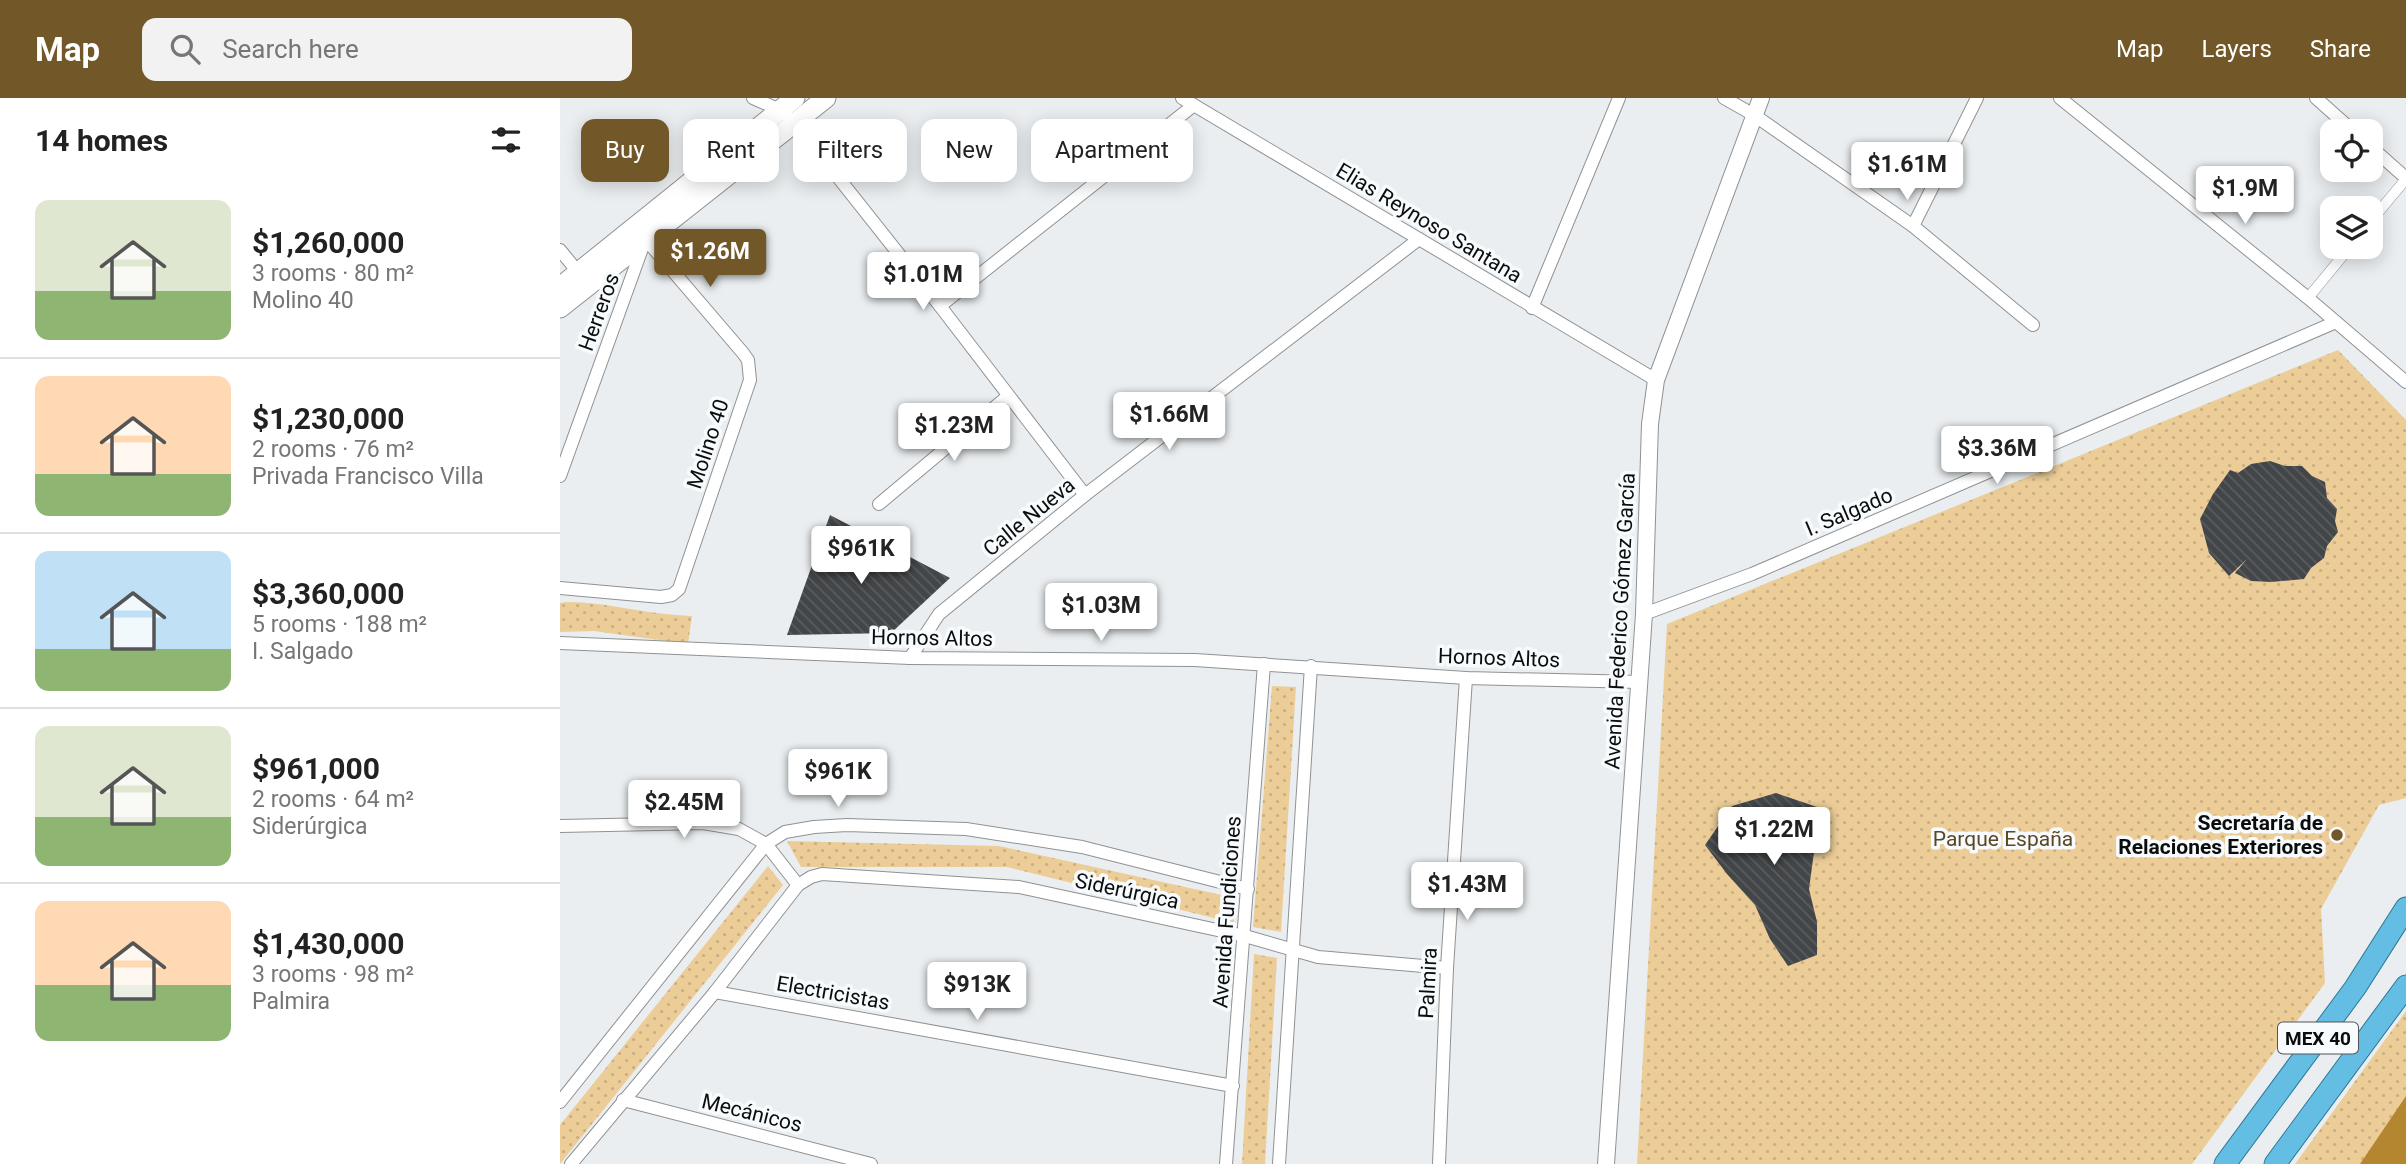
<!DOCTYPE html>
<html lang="en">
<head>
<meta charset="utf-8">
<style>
	:root { --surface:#fff; --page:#f2f2f2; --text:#222; --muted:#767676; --line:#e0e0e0; --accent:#725829 }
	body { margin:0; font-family:Roboto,sans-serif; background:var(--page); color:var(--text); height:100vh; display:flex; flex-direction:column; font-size:26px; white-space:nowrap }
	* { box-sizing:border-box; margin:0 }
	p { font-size:23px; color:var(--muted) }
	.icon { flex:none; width:38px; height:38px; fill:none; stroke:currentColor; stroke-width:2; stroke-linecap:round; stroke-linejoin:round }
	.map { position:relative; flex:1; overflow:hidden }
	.panel { display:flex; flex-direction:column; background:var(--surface); width:560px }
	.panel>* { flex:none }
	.banner { position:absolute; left:21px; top:21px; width:665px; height:63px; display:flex; gap:14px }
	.controls { position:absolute; left:1760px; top:21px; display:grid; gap:14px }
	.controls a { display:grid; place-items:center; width:63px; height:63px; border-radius:14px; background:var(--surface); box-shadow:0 4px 18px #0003; font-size:35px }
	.price { position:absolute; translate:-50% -60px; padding:0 16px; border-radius:7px; background:#fff; color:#222; font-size:23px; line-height:46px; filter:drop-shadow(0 2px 4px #0008) }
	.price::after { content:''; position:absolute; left:50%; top:42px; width:21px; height:16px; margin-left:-10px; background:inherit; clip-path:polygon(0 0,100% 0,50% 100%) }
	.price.active { background:var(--accent); color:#fff }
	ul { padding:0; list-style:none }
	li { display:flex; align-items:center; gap:21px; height:175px; padding:0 35px }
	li+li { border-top:2px solid var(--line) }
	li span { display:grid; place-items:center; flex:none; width:196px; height:140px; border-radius:14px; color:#555 }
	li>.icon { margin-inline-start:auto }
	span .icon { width:84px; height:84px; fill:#fffc; stroke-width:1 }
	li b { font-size:30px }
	h2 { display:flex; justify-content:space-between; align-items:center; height:84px; padding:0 35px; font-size:30px }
	.pill { padding:0 24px; border-radius:14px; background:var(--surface); box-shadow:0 4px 18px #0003; font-size:24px; line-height:63px }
	.pill.active { background:var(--accent); color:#fff }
	header { display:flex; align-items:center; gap:42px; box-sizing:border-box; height:98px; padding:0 35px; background:var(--accent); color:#fff }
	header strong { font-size:33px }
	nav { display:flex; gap:38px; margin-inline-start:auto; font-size:24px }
	.search { width:490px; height:63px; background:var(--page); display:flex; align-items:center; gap:18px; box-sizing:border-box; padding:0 24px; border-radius:14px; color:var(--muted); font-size:26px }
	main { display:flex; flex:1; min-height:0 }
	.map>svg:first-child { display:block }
</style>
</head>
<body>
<header>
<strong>Map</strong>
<div class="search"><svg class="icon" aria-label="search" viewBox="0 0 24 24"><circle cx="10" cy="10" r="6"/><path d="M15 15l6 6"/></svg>Search here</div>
<nav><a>Map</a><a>Layers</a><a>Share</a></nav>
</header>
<main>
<section class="panel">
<h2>14 homes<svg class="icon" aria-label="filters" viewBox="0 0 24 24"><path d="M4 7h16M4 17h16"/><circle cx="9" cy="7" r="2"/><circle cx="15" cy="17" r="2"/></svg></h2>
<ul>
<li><span style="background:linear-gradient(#dfe7d0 65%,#8fb573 0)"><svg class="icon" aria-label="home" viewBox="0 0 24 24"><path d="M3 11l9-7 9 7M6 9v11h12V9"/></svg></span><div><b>$1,260,000</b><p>3 rooms · 80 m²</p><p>Molino 40</p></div></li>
<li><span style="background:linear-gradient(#ffd9b3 70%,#8fb573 0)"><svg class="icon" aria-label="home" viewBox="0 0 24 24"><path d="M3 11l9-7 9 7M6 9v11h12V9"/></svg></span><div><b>$1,230,000</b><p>2 rooms · 76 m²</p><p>Privada Francisco Villa</p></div></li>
<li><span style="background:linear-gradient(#bfe0f5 70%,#8fb573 0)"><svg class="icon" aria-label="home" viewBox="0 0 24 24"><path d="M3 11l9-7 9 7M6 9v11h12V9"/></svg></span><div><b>$3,360,000</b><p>5 rooms · 188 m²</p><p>I. Salgado</p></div></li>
<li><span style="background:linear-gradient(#dfe7d0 65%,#8fb573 0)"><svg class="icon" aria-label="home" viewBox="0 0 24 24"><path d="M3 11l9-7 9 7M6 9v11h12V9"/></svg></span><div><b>$961,000</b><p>2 rooms · 64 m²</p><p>Siderúrgica</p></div></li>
<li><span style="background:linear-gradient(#ffd9b3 60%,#8fb573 0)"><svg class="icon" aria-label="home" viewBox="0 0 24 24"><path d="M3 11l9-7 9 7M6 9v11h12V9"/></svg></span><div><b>$1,430,000</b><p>3 rooms · 98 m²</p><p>Palmira</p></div></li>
</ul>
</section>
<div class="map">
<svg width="1846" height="1066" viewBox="0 0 1846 1066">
	<defs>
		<pattern id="park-dots" width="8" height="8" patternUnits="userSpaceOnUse" patternTransform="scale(1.75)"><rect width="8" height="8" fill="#eccd98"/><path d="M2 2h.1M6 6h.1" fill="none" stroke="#c9af82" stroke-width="1.8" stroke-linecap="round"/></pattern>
		<pattern id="building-back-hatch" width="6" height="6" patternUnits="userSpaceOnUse" patternTransform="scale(1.75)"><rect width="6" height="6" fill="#434648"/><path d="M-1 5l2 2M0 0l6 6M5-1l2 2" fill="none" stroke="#5a5c5e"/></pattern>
	</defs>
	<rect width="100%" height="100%" fill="#eaeef0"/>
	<g fill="url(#park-dots)">
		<path d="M 1778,252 L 1846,322 L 1846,700 L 1819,707 L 1761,811 L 1765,885 L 1632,1066 L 1077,1066 L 1107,526 Z"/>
		<path d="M 6,504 C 49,504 89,517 132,518 L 128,546 L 34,533 L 0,534 L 0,505 Z"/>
		<path d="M 712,588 L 736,589 L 721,834 L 693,829 Z"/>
		<path d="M 227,743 L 439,748 L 675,800 L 674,825 L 447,769 L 241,769 Z"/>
		<path d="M 208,768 L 223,787 L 0,1066 L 0,1027 Z"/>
		<path d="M 694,856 L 717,860 L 705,1066 L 682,1066 Z"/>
		<path d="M 1846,913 L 1846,1066 L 1735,1066 Z"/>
	</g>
	<path fill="#b3862f" d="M 1846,998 L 1846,1066 L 1800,1066 Z"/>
	<g fill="url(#building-back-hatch)">
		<path d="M 1710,363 L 1725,368 L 1742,368 L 1752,378 L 1765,384 L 1767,400 L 1777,411 L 1775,423 L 1778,434 L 1767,448 L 1764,460 L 1751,470 L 1744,481 L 1711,484 L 1691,483 L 1675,475 L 1687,461 L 1669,478 L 1649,455 L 1640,421 L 1653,396 L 1670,372 L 1678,375 L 1691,366 Z"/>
		<path d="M 270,417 L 390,480 L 331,535 L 227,537 Z"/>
		<path d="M 1216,695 L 1260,710 L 1249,791 L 1257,824 L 1257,857 L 1228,868 L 1210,841 L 1195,807 L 1167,776 L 1145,747 L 1172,708 Z"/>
	</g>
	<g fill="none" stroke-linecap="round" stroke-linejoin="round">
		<defs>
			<g id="pedestrian">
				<path d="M 1811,123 L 1846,81"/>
				<path d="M 1748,200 L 1790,149"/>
			</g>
			<g id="minor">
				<path d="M 193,0 L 220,12 L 235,25 L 380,208 L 525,397"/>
				<path d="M 622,0 L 1096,282"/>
				<path d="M 1164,0 L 1194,17 L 1353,128 L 1473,227"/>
				<path d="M 1500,0 L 1748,200 L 1846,284"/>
				<path d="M 1756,0 L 1793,33"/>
				<path d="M 1811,49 L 1846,80"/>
				<path d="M 1353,128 L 1417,0"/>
				<path d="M 0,152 L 22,179"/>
				<path d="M 380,208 L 634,7"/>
				<path d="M 972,210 L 1059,0"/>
				<path d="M 0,378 L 84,145"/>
				<path d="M 319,406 L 448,298"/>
				<path d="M 0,490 L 101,499 L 112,497 L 119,491 L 190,282 L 188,262 L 183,255 L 82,137"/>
				<path d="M 1084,516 L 1192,476 L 1776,224"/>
				<path d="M 0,545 L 350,560 L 635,562 L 906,580 L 1080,584"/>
				<path d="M 350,560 L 379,516 L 525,397 L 859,141"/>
				<path d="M 0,728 L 143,725 L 179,731 L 206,746 L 238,787"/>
				<path d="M 155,894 L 673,988"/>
				<path d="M 63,1002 L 311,1066"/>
				<path d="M 0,1004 L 206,746 L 225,734 L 254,729 L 287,727 L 406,731 L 522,749 L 688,791"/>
				<path d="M 11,1066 L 155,894 L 238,787 L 251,779 L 262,776 L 459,789 L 685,838 L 758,859 L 887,870"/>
				<path d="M 666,1066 L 704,566"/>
				<path d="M 719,1066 L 751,568"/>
				<path d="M 879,1066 L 887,870 L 906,580"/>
			</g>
			<path id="tertiary" d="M 1046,1066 L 1084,516 L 1090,326 L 1096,282 L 1201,0"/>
			<g id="secondary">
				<path d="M 0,189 L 235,0"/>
				<path d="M 0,210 L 266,0"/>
			</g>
			<g id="trunk">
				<path d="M 1665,1066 L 1795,890 L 1846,810"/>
				<path d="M 1715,1066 L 1846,888"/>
			</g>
		</defs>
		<use href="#pedestrian" stroke="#8f9294" stroke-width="11"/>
		<use href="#minor" stroke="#8f9294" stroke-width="14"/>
		<use href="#tertiary" stroke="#8f9294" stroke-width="18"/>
		<use href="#secondary" stroke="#8f9294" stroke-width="21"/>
		<use href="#trunk" stroke="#2c7595" stroke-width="23"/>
		<use href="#pedestrian" stroke="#fff" stroke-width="10"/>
		<use href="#minor" stroke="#fff" stroke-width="12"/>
		<use href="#tertiary" stroke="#fff" stroke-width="16"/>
		<use href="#secondary" stroke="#fff" stroke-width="19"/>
		<use href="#trunk" stroke="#64bee4" stroke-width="21"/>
	</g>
	<circle fill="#725829" stroke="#f7fbfd" stroke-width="2.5" cx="1777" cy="737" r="7"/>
	<g text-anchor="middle" stroke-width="7" stroke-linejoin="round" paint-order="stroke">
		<rect fill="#f7fbfd" stroke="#525455" stroke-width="2" x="1718" y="924.5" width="80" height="31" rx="5"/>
		<g font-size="19" font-weight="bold" fill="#0b0d0d">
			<text x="1758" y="947">MEX 40</text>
		</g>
		<g font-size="21" fill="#0b0d0d" stroke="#f7fbfd">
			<text transform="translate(869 125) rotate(31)" y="7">Elias Reynoso Santana</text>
			<text transform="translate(39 214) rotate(-70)" y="7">Herreros</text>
			<text transform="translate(148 346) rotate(-72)" y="7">Molino 40</text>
			<text transform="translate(1289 414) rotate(-23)" y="7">I. Salgado</text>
			<text transform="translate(469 419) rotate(-39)" y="7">Calle Nueva</text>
			<text transform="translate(1060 523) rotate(-87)" y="7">Avenida Federico Gómez García</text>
			<text transform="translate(372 540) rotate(1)" y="7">Hornos Altos</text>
			<text transform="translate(939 560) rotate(2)" y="7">Hornos Altos</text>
			<text transform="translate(567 793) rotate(12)" y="7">Siderúrgica</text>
			<text transform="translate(667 814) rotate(-86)" y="7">Avenida Fundiciones</text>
			<text transform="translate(868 885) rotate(-87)" y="7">Palmira</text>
			<text transform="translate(273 895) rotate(10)" y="7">Electricistas</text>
			<text transform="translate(192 1015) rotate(14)" y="7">Mecánicos</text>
		</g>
		<g font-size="21" font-weight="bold" fill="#0b0d0d" stroke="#f7fbfd" text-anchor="end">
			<text x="1763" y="732">Secretaría de<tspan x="1763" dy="24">Relaciones Exteriores</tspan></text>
		</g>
		<g font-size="21" fill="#5b4723" stroke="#f7fbfd">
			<text x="1443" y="748">Parque España</text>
		</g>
	</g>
</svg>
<div class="controls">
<a><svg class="icon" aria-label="locate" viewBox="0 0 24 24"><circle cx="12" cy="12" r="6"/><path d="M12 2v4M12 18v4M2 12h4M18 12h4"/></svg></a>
<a><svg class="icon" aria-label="layers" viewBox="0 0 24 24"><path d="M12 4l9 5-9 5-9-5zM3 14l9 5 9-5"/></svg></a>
</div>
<b class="price" style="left:1347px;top:104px">$1.61M</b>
<b class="price" style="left:1685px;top:128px">$1.9M</b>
<b class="price active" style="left:150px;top:191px">$1.26M</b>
<b class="price" style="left:363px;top:214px">$1.01M</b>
<b class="price" style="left:609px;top:354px">$1.66M</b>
<b class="price" style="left:394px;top:365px">$1.23M</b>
<b class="price" style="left:1437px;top:388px">$3.36M</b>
<b class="price" style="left:301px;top:488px">$961K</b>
<b class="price" style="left:541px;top:545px">$1.03M</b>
<b class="price" style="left:278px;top:711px">$961K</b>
<b class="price" style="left:124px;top:742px">$2.45M</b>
<b class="price" style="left:1214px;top:769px">$1.22M</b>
<b class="price" style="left:907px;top:824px">$1.43M</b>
<b class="price" style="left:417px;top:924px">$913K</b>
<div class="banner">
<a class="pill active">Buy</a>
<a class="pill">Rent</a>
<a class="pill">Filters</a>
<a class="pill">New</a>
<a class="pill">Apartment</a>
</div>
</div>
</main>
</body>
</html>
